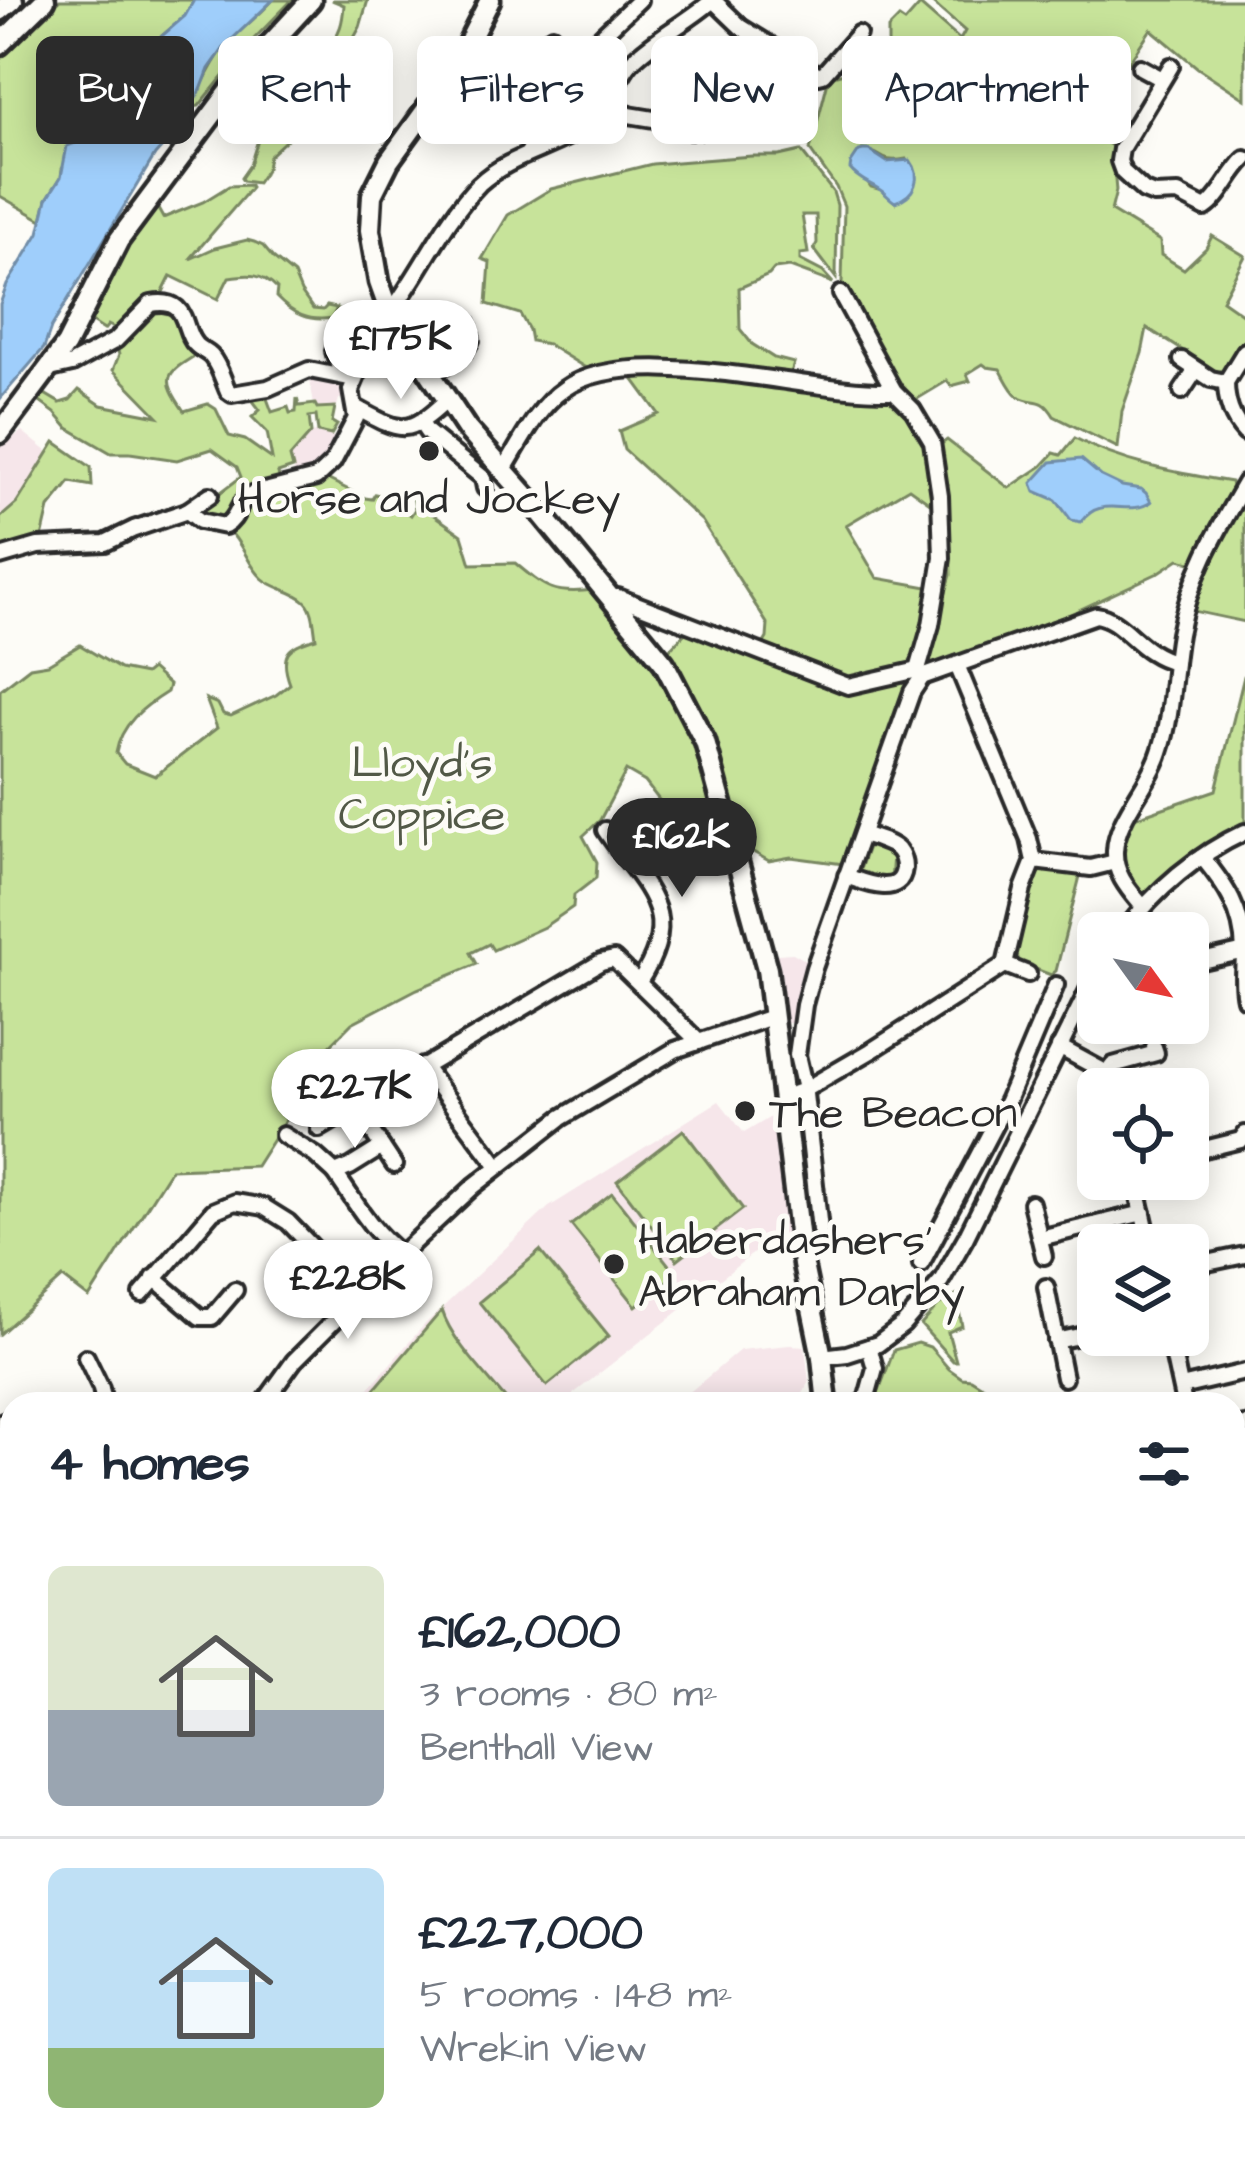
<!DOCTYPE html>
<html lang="en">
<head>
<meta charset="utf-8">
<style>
	:root { --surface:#fff; --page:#f2f2f3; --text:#1f2937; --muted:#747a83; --line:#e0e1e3; --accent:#2b2b2b }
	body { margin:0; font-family:"Architects Daughter",sans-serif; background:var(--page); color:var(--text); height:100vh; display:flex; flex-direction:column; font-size:45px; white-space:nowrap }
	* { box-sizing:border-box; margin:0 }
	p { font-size:39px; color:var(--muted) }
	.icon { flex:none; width:66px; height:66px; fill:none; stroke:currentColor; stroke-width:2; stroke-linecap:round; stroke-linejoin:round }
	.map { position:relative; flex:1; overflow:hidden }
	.panel { position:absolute; left:0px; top:1392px; width:1245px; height:771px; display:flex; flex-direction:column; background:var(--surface); border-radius:36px 36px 0 0; box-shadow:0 6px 30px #0003 }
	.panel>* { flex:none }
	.banner { position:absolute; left:36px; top:36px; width:1173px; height:108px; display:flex; gap:24px }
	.needle { width:78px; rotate:123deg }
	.tools { position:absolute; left:1077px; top:912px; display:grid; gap:24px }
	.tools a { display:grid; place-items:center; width:132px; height:132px; border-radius:18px; background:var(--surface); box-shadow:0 6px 30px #0003; font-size:60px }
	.price { position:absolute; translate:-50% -102px; padding:0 27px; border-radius:42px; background:#fff; color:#222; font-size:39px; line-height:78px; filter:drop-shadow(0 3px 6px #0008) }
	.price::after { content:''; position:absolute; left:50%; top:72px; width:36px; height:27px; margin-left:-18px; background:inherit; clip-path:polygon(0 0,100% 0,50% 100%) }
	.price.active { background:var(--accent); color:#fff }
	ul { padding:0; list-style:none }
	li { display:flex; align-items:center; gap:36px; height:300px; padding:0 48px }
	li+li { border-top:3px solid var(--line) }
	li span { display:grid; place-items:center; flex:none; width:336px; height:240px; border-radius:18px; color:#555 }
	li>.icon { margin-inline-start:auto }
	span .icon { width:144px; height:144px; fill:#fffc; stroke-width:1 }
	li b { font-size:51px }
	h2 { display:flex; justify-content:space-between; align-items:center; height:144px; padding:0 48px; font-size:51px }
	.tag { padding:0 42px; border-radius:18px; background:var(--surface); box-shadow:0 6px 30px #0003; font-size:42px; line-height:108px }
	.tag.active { background:var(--accent); color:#fff }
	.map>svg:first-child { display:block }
</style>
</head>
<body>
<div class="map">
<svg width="1245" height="2162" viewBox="0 0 1245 2162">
	<rect width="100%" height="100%" fill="#fdfcf7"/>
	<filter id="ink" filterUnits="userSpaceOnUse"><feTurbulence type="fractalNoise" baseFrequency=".00833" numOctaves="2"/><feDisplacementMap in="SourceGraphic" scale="24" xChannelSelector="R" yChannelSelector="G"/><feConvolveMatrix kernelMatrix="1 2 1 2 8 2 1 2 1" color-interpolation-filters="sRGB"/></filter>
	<g filter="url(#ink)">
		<g fill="#f6e6ea">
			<path d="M 326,378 L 336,383 L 347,384 L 347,398 L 339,399 L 332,422 L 337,425 L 331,435 L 338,440 L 324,468 L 297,480 L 290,457 L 307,435 L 318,431 L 310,380 L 323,384 Z"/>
			<path d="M 22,431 L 48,452 L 17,503 L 0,518 L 0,447 Z"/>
			<path d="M 793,953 L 810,963 L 801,980 L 791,1023 L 783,1023 L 781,971 L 776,954 Z"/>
			<path d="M 719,1101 L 744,1133 L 774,1115 L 791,1230 L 769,1241 L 573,1394 L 574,1404 L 355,1404 L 425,1324 L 549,1207 Z"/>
			<path d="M 790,1345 L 805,1346 L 809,1383 L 797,1404 L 682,1404 L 679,1401 L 740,1350 Z"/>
			<path d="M 1245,1478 L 1245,1603 L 1233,1609 L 1233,1481 Z"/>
		</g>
		<g fill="#c7e39a" stroke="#798762" stroke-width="3" fill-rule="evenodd">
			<path d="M 60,0 L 194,0 L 185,16 L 149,47 L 118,90 L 103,99 L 62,169 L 61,177 L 47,199 L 42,220 L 0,196 L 0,60 L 18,38 Z"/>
			<path d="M 273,0 L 292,0 L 251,42 L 199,106 L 190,108 C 202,88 209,66 224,48 C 238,31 258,17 273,0 Z"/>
			<path d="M 332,0 L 368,0 L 360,27 L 311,117 L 269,156 L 267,168 L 257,183 L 243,181 L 241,178 L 250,165 L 258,140 L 222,110 L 265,59 L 281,69 L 288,58 C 308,59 302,53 317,45 C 320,44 324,46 327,44 C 341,37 343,18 344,5 Z"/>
			<path d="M 929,0 L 1245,0 L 1245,99 L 1198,68 L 1151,29 L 1085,128 L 1112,146 L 1116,191 L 1111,211 L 1160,241 L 1161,255 L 1184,269 L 1206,248 L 1212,236 L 1245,256 L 1222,300 L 1245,316 L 1245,341 L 1226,372 L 1220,374 L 1147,328 L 1142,353 L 1122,411 L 1118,448 L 1054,416 C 1041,394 1034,406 1018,396 C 1010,390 1005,377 1000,369 L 987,367 L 983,364 L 967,374 L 970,381 L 951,386 L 947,381 L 912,402 L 890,373 L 842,283 L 844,206 L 836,187 L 810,150 L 829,77 L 873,65 L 875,56 L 888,44 L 888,29 L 899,18 L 905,22 L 920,5 L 960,40 L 965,31 ZM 863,150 C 885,152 877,164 906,159 L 895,202 L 882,190 L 871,187 L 866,180 Z"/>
			<path d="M 801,151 L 833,192 L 837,205 L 836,278 L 814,249 L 817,243 L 816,215 L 802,215 L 808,253 L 800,254 L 800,260 L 823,272 L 833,283 L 790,267 L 774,269 L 769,275 L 739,288 L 740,329 L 752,344 L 774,358 L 794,363 L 790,376 L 887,395 L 907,407 L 927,442 L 937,508 L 909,488 L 846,525 L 877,578 L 933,588 L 914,663 L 910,668 L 841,680 L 761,648 L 767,638 L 768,625 L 702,521 L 624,450 L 619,431 L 659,414 L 631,376 L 659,373 L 714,379 L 713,368 L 645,362 L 589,370 L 547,344 L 531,341 L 529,330 L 520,314 L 487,304 L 490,262 L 482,259 L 508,215 L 551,189 L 652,164 L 752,156 L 779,156 Z"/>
			<path d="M 250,185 L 251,188 L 190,259 L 215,248 L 247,240 L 254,242 L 263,246 L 273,258 L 294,275 L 301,292 L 313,309 L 323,310 L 327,306 L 337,308 L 332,318 C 309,322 292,314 276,297 L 277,289 C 262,273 250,274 229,277 L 218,299 L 171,276 L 161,296 L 150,300 L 121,331 L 108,325 L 104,330 L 87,319 L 153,200 L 163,218 L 203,202 L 229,186 Z"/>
			<path d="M 156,310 L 180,318 L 201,352 C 167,373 159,375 184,411 L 208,404 L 216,409 L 229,436 L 245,440 L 272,459 L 267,432 L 252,417 L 260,410 L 250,397 L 265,393 L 272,412 L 288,407 L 290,413 L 296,412 L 297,398 L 299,406 L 315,404 L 317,408 L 335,407 L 332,422 L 337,425 L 331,435 L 318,432 L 316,416 L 309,417 L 311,433 L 290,457 L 293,468 L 278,473 L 281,485 L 240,491 L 225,522 L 213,522 L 196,511 L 241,477 L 237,467 L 212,449 L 177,460 L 130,453 L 111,453 L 68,428 L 55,413 L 33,397 L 38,390 L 60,403 L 70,400 L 79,390 L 101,405 L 158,416 L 113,370 L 119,355 L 117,347 Z"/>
			<path d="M 1075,438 C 1123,464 1178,473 1231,482 L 1232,487 L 1195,563 L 1179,559 L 1158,573 L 1068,615 L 929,667 L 925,664 L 951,575 L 950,535 L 937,447 L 947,440 L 1009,488 L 1042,466 L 1054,453 L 1061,455 Z"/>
			<path d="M 55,442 L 91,467 L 92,486 L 70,482 L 49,508 L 41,542 L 0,552 L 0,518 L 17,503 Z"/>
			<path d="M 325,478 L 365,498 L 372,499 L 375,494 L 387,497 L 411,515 L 415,509 L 414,501 L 462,535 L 471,564 L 515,563 C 546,589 554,595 594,590 C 622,624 652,657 673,695 C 696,736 708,783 719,828 L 683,822 L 666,809 L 645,782 L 626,771 L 600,820 L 583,836 L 597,862 L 596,878 L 574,895 L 573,907 L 544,927 L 493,950 L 489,944 L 471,953 L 477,964 L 417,989 L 352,1023 L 294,1082 L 286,1119 L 256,1166 L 171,1169 L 89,1298 L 63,1278 L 0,1334 L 0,690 L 30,667 L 48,664 L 80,645 L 120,669 L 145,674 L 151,669 L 169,685 L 167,692 C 143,707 121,724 116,753 L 125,764 L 155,776 L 217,728 L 206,699 L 218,704 L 223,714 L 231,716 L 276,695 L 290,684 C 279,654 287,646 316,638 C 314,627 314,609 305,601 C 293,590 274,589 262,578 C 247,564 243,543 228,530 L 246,503 L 290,489 L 293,494 L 322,485 Z"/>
			<path d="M 1245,502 L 1245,622 L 1193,611 L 1207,571 Z"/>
			<path d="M 688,630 L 854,691 L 915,677 L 910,681 L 844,864 L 791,857 L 769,861 L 746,848 L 746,867 L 664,655 Z"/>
			<path d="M 1245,672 L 1245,827 L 1146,892 L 1139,892 C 1115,869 1117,846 1131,819 L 1216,790 Z"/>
			<path d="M 870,841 L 893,854 L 891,882 L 858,875 Z"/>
			<path d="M 1042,869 L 1052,872 L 1054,870 L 1076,873 L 1080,876 L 1056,971 L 1051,975 L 1020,963 L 1015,950 L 1033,876 Z"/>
			<path d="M 683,1130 L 743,1209 L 677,1260 L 617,1181 Z"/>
			<path d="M 612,1193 L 676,1274 L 636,1306 L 571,1225 Z"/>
			<path d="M 540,1251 L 609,1336 L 547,1386 L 479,1302 Z"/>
			<path d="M 956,1295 L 962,1326 L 948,1332 L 956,1361 L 953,1361 L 921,1325 L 938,1306 Z"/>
			<path d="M 442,1310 C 451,1341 489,1378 510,1404 L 362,1404 Z"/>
			<path d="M 918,1343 L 930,1347 L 949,1369 L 962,1378 L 971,1379 L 1011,1404 L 874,1404 L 894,1350 Z"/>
			<path d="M 52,2151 L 482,2151 L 480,2162 L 57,2162 Z"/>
		</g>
		<g fill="#9fcefb" stroke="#718da8" stroke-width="3">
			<path d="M 194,0 L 273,0 L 226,45 L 209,69 L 201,90 L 172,136 L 155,155 L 51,328 L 44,348 L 0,399 L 0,304 L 7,285 L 39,233 L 47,199 L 61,177 L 67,146 L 78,142 L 83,124 L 98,104 L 118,90 L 149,47 L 185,16 Z"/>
			<path d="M 863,150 L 869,150 L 887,162 L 910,160 C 923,177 915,196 895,202 C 890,199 887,195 883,192 C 872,183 859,181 850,169 L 851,163 L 859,151 Z"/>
			<path d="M 1081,459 L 1101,476 L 1122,486 L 1141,489 L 1146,493 L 1151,502 C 1128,518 1102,493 1081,522 L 1071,520 L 1056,500 L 1035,491 L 1032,483 L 1051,462 Z"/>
		</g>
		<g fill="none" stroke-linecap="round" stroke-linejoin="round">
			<defs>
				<g id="minor">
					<path d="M 552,36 C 549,52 551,72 564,83"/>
					<path d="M 1171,66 L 1121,149 L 1119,161 L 1123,172 L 1144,191 L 1154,195 L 1178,194 L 1205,208 C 1221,198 1230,173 1245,159"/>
					<path d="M 1140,67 L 1162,79"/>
					<path d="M 608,99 L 629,115 L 678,123 L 690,130 L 700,130"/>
					<path d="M 1102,121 L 1127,137"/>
					<path d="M 528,153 L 564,83 L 600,37 L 639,0"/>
					<path d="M 841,294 L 894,391 L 913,410 L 932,442 L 940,496 L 942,558 L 931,625 L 918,670"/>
					<path d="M 390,313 C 421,272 443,221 479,184 C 511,154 558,148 592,122 C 609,110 616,78 632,61 C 655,38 688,22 713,0 L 741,27 L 819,75 L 823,74 L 858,34"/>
					<path d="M 409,341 C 428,328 444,308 467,323 L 471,340 L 465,350 L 430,376"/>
					<path d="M 1245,351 L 1226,382 C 1226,402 1231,418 1245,433"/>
					<path d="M 1182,360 L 1211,379 L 1226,382"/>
					<path d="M 50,369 L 72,364 L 116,340 L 151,304 C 190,297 181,329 195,344 C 199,349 206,351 211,356 C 219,365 223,380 228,391 L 232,394 L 268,388 L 309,370 L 354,379"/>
					<path d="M 341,375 L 334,351 L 349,324"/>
					<path d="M 1182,391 L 1196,370"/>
					<path d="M 355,407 C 402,433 407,437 447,400"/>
					<path d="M 421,423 L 427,432 L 483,478 L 485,488"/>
					<path d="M 503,471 C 520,444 537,407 564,389 C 634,340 806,394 894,391"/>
					<path d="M 187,511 L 210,495"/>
					<path d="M 0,557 L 38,546 L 105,543 L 134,529 L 187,511 L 200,521 L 225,526 C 239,518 237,504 249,495 L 316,478 L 333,462 L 356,418 L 351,390 L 368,350"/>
					<path d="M 610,598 L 618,597 L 848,686 L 918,670 L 922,677 L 1096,615 C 1124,619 1138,654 1175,662"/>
					<path d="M 605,830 C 643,887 686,911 639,982"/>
					<path d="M 1202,857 C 1226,886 1243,911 1244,951 C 1244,968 1241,982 1245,999"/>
					<path d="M 1034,861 L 1091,868 L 1115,862"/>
					<path d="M 846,876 C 863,882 901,899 904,868 C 904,862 902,855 898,850 C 890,842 873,838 862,834"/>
					<path d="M 1143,907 C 1129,890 1114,874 1115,851 C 1116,817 1150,785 1160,752 C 1173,714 1172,673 1179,634 C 1189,579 1217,531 1245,483"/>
					<path d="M 1123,933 C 1155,890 1196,855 1245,832"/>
					<path d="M 1188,964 L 1245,951"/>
					<path d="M 1005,965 L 1028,974"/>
					<path d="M 1059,1047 L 1107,1073 L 1115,1089"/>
					<path d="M 423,1066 L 498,1166"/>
					<path d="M 1107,1073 L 1113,1065 L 1156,1053 L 1154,1047"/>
					<path d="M 784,1097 L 804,1090 L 871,1051 L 1005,965 L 1023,889 L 1034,861 L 1029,839 L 957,665"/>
					<path d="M 357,1109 L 394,1165"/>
					<path d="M 319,1129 L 601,962 L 614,959 L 699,1042"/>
					<path d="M 283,1135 L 315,1155 L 335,1173"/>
					<path d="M 382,1147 L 350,1167 L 335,1173 C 355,1202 372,1232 401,1254"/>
					<path d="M 1188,1153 L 1241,1140 L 1245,1134"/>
					<path d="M 1135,1179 L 1150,1245"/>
					<path d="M 1031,1203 L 1044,1256"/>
					<path d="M 820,1230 L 804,1085 L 797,1055 L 804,1005 L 814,968 L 912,692 L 922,677"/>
					<path d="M 1040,1238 L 1143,1213"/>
					<path d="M 921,1264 L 1007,1101 L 1056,985"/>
					<path d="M 1188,1267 L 1245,1255"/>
					<path d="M 154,1278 L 200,1317 L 212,1317 L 235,1290"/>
					<path d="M 1046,1287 L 1064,1378"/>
					<path d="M 142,1294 L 213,1211 L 235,1202 L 264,1207 L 288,1222 L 316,1251 L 368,1288"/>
					<path d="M 1169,1335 L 1184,1404"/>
					<path d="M 1056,1341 L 1098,1332"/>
					<path d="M 86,1357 L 101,1388 L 104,1404"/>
					<path d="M 822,1357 L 847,1354 L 878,1344 L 903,1325 L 941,1281 L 966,1237 L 1098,970"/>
					<path d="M 1181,1387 L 1245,1372"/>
					<path d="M 263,1404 L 294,1361 L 401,1254 L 474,1186 L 561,1118 L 675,1050 L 771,1017"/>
					<path d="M 865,1404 L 875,1368 L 869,1347"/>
					<path d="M 3,1421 L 12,1425"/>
					<path d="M 1237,1427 L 1245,1425"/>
					<path d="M 0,1531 L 12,1535"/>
					<path d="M 0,1597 L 12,1600"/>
					<path d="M 9,1690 L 12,1692"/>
					<path d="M 0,1811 L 12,1814"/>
					<path d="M 1233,1886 L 1245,1875"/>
					<path d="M 0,2043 L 12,2039"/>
					<path d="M 593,2151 L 601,2162"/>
					<path d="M 930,2151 L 934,2162"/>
					<path d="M 518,2162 L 521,2151"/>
					<path d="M 579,2162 L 583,2151"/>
					<path d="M 850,2162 L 872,2151"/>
					<path d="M 1158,2162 L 1159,2151"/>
				</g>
				<g id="major">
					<path d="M 490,0 L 454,71 L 389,161 L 372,195 L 370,230 L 379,282 L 390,313 L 467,429 L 536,507 L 664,663 L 705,742 L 767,969 L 803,1265 L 822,1357 L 827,1404"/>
					<path d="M 0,11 L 13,0"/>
					<path d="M 0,44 L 45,0"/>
					<path d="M 0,433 L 66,345 L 119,240 L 242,75 L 311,0"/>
					<path d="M 762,2151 L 767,2162"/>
				</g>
			</defs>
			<use href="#minor" stroke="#2b2b2b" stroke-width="22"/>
			<use href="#major" stroke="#2b2b2b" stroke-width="27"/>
			<use href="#minor" stroke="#fdfcf7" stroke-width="14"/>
			<use href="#major" stroke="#fdfcf7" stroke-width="18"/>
		</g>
	</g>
	<g fill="#2b2b2b" stroke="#fdfcf7" stroke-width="4.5">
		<circle cx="429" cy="451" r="12"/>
		<circle cx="745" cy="1111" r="12"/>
		<circle cx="614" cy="1264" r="12"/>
	</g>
	<g text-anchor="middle" stroke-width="10" stroke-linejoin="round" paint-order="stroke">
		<g font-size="45" fill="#2b2b2b" stroke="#fdfcf7" text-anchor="start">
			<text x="429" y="513" text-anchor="middle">Horse and Jockey</text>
			<text x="769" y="1127">The Beacon</text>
			<text x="638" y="1254">Haberdashers'<tspan x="638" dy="52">Abraham Darby</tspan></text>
		</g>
		<g font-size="45" fill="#525947" stroke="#fdfcf7">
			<text x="422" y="777">Lloyd's<tspan x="422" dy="52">Coppice</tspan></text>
		</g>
	</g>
</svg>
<div class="tools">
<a><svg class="needle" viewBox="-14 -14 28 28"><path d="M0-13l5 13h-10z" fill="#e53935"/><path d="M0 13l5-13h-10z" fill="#747a83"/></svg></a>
<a><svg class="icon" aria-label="locate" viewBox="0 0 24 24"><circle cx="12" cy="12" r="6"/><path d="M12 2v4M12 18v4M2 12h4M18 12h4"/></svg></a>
<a><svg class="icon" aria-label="layers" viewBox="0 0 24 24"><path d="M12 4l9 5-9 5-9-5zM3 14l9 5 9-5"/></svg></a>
</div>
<b class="price" style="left:401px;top:402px">£175K</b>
<b class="price active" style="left:682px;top:900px">£162K</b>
<b class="price" style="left:355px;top:1151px">£227K</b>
<b class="price" style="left:348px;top:1342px">£228K</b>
<div class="banner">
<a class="tag active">Buy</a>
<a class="tag">Rent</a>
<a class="tag">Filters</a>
<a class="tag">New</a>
<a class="tag">Apartment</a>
</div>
<section class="panel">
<h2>4 homes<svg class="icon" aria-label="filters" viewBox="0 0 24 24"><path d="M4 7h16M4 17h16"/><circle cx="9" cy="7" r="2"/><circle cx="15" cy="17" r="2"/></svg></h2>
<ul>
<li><span style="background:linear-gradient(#dfe7d0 60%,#9aa5b1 0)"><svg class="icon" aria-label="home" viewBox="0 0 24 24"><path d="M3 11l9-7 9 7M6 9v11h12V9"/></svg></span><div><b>£162,000</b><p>3 rooms · 80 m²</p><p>Benthall View</p></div></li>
<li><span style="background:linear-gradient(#bfe0f5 75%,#8fb573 0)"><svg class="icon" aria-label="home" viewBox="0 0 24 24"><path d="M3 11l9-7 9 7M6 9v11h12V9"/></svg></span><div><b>£227,000</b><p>5 rooms · 148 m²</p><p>Wrekin View</p></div></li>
</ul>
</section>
</div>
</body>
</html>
